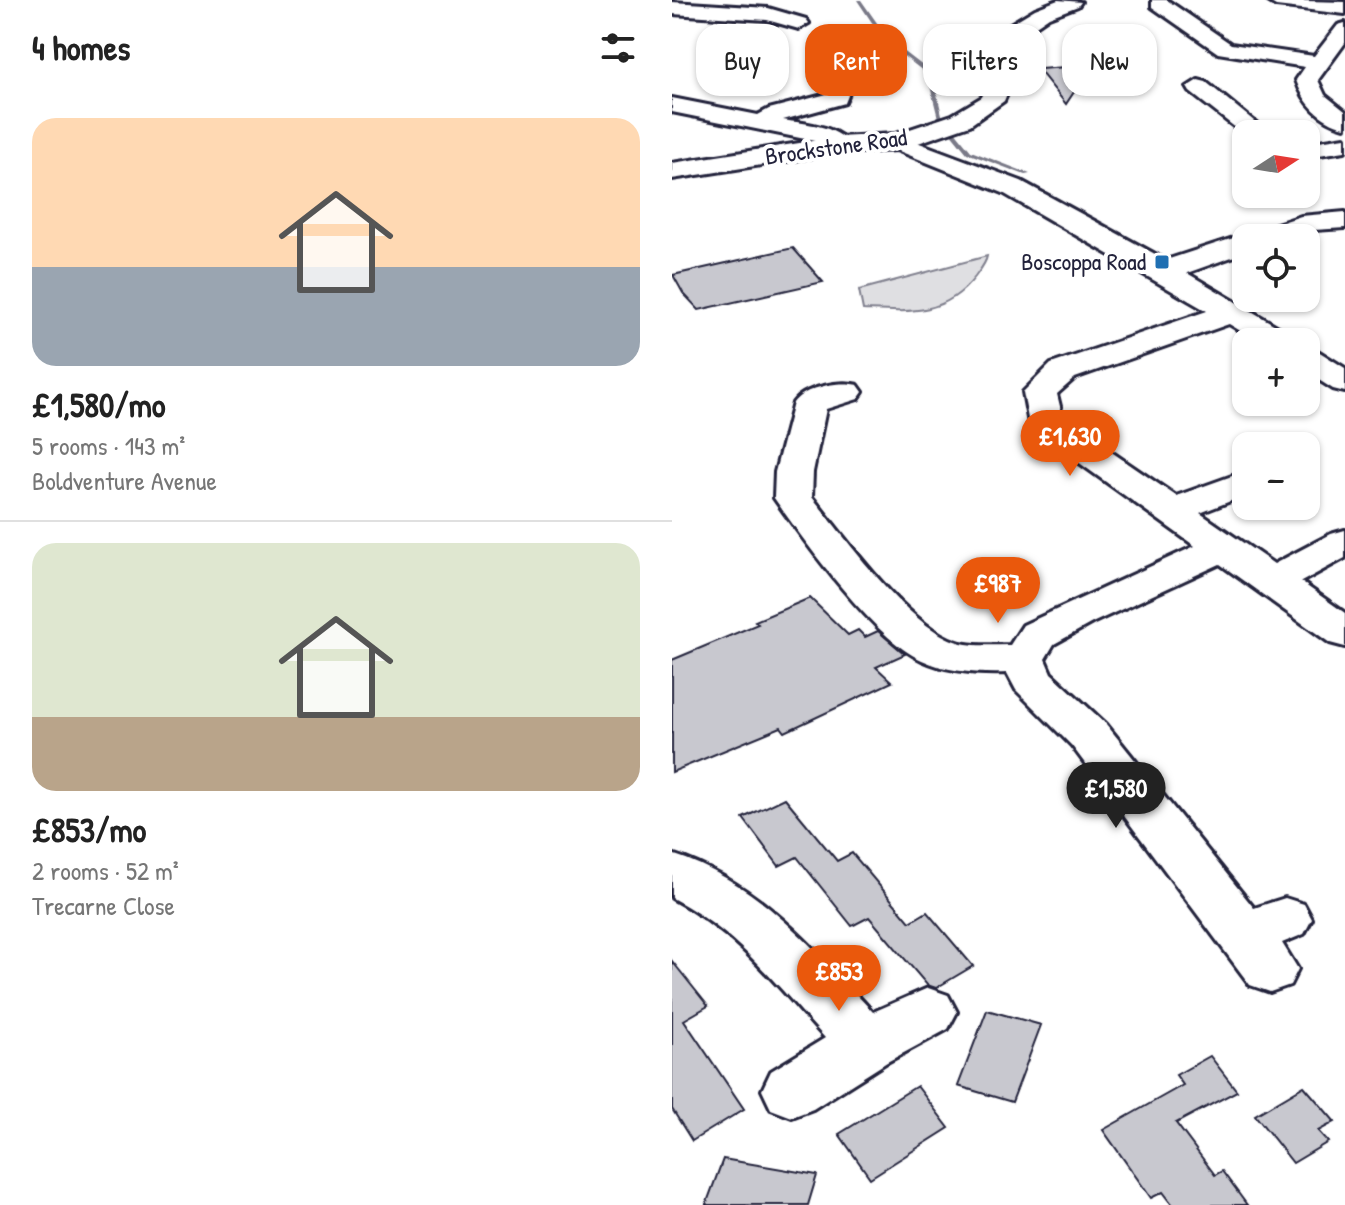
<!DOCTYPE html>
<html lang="en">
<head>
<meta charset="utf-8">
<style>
	:root { --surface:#fff; --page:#f2f2f2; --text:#222; --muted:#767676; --line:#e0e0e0; --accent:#ea580c }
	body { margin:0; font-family:"Patrick Hand",sans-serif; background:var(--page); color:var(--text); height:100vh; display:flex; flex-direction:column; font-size:30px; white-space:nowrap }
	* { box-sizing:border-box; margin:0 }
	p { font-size:26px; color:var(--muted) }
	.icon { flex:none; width:44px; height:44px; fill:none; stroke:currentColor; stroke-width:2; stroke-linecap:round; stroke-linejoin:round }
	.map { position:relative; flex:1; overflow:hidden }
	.panel { display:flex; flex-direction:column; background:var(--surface); width:672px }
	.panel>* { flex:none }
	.hud { position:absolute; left:24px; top:24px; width:528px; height:72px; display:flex; gap:16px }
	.needle { width:52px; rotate:78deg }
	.buttons { position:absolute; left:560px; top:120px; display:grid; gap:16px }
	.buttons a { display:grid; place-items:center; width:88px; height:88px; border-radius:16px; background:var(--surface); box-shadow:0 2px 6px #0004; font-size:40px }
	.price { position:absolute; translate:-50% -68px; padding:0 18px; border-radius:28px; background:var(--accent); color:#fff; font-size:26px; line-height:52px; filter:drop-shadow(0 2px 4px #0008) }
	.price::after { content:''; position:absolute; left:50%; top:48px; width:24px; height:18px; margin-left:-12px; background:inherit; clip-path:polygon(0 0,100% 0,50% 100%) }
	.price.active { background:#222; color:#fff }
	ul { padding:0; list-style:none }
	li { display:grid; align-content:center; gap:16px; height:424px; padding:0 32px }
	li+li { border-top:2px solid var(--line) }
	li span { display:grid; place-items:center; height:248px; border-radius:24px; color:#555 }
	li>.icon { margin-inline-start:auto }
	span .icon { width:144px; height:144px; fill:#fffc; stroke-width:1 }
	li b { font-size:34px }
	h2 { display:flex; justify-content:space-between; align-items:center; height:96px; padding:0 32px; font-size:34px }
	.pill { padding:0 28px; border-radius:24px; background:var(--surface); box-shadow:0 2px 6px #0004; font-size:28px; line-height:72px }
	.pill.active { background:var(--accent); color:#fff }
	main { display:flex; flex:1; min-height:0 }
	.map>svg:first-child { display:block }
</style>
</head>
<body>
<main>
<section class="panel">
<h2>4 homes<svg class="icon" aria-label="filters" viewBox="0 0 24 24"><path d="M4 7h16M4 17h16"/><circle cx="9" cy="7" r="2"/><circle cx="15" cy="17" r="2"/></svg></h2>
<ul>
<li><span style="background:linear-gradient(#ffd9b3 60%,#9aa5b1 0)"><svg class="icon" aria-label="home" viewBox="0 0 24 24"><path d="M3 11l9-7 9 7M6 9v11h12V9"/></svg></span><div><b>£1,580/mo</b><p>5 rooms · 143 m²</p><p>Boldventure Avenue</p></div></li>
<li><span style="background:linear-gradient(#dfe7d0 70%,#b9a48a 0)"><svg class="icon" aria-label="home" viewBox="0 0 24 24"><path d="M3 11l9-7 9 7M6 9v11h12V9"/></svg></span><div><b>£853/mo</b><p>2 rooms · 52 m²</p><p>Trecarne Close</p></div></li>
</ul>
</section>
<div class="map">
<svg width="673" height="1205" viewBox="0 0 673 1205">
	<rect width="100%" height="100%" fill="#fff"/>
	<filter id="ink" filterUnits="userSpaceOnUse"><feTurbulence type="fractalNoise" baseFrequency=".0125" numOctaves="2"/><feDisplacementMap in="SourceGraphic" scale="16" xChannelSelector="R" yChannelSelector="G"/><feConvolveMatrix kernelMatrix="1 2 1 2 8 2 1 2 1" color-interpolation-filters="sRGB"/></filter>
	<g filter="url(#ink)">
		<path fill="#dfdfe2" stroke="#80808e" stroke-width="2" d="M 315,256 C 314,263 308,270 303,277 C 273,316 237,312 191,310 L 187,290 Z"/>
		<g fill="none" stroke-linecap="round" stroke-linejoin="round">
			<g fill="#7a7a88" fill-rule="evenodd">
				<path d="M 185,0 L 189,0 L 217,40 L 260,73 L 271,119 L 266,118 L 255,74 L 213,42 Z"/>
				<path d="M 278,130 L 282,130 L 299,151 L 358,174 L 353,175 L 295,153 L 278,132 Z"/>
			</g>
		</g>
		<g fill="#c8c8cf" stroke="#22223b" stroke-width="2">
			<path d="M 420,65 L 394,104 L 366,69 L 368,69 Z"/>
			<path d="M 121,248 L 151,282 L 27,310 L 11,293 L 1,275 Z"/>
			<path d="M 138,598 L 176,635 L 186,630 L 193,637 L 206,631 L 233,654 L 204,667 L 220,682 L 113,732 L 109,727 L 0,772 L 0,660 L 86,624 L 83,621 Z"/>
			<path d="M 113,798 L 165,861 L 180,853 L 238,922 L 255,912 L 301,966 L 264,988 L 255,985 L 197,917 L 180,926 L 125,857 L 107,866 L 71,818 Z"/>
			<path d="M 0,961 L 36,1006 L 12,1020 L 72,1109 L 20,1141 L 0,1109 Z"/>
			<path d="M 315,1010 L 369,1025 L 340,1102 L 286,1086 Z"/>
			<path d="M 538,1056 L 565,1091 L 504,1123 L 543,1175 L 550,1171 L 575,1205 L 501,1205 L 491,1192 L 479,1198 L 431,1130 L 511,1085 L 504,1075 Z"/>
			<path d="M 245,1086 L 277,1128 L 198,1178 L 167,1134 Z"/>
			<path d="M 632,1086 L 663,1122 L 646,1131 L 656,1142 L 621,1163 L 583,1115 Z"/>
			<path d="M 51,1159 L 145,1175 L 136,1205 L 34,1205 Z"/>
		</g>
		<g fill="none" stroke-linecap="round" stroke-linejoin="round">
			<defs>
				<g id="street">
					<path d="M 480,0 L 495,0 L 559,44 L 642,56 L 666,25 L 673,23 L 673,43 L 646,80 L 653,95 L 673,111 L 673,127 C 648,121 632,103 624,80 L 633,67 L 546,53 L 480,7 Z"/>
					<path d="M 0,2 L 96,8 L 134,19 L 137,23 L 127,29 L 95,20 L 0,14 Z"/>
					<path d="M 153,71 L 161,73 L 177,93 L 173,103 L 111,120 C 134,124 164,125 178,145 L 175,150 L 166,152 L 143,141 L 0,112 L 0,98 L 86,115 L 97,109 L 155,94 L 142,78 Z"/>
					<path d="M 526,80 L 534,82 L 598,134 L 574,136 L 518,92 L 515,87 Z"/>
					<path d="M 226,135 L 349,181 L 494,260 L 629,216 L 673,212 L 673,228 L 642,230 L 618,238 L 574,238 L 574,252 L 515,273 L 620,335 L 625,342 L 587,342 L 557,324 L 403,378 L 385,394 L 391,419 L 504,496 L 574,471 L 574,495 L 528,513 L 602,564 L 659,534 L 673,530 L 673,558 L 629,582 L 673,613 L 673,647 L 658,643 L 548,564 L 420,623 L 382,644 L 373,659 L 379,673 L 434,724 L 582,908 L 613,898 L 632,904 L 640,919 L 632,934 L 610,943 L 626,969 L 618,985 L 598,992 L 578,985 L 400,746 L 344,690 L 335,673 C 307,674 276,672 250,660 C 202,639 133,542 102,498 L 103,472 L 121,403 C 132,387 168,380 186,385 L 191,392 L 186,399 L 154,409 L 141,472 L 140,497 C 173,537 234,624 283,641 C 299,647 320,645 338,645 L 351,625 L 523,546 L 363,431 L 357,424 L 351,392 L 379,364 L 535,311 L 331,193 L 217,147 L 214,142 L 217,137 Z"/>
					<path d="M 673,137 L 673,151 L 634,157 L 634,143 Z"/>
					<path d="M 634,348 L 646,351 L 673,368 L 673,392 L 661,389 L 634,372 Z"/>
					<path d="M 0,854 C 87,882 141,948 201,1012 L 256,988 L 276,995 L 285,1012 L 276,1029 L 215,1062 L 141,1109 L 120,1117 L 99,1109 L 90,1090 L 99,1071 L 153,1038 C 104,984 66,933 0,898 Z"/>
				</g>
				<g id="secondary">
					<path d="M 386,0 L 409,2 L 406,6 L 377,17 L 339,43 L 335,51 L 338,87 L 332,101 L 298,125 L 226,150 L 166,153 L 0,179 L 0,163 L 166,137 L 223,134 L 280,115 L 310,97 L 314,87 L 313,51 L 322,34 L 363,9 Z"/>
					<path d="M 594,0 L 673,2 L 673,14 L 604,6 Z"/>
				</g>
			</defs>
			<use href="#street" stroke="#22223b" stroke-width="6"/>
			<use href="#secondary" stroke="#22223b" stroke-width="6"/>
			<use href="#street" fill="#fff" fill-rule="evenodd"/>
			<use href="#secondary" fill="#fff" fill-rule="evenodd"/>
		</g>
	</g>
	<rect fill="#1f6fb2" stroke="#fff" stroke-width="3" x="482" y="254" width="16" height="16" rx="4"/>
	<g text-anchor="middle" stroke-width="8" stroke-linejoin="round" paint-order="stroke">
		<g font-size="24" fill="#22223b" stroke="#fff">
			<text transform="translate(164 147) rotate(-8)" y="8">Brockstone Road</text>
		</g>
		<g font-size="24" fill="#22223b" stroke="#fff" text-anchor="end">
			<text x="474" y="270">Boscoppa Road</text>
		</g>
	</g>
</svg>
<div class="buttons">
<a><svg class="needle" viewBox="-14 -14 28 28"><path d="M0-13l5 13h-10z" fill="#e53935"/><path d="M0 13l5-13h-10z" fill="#767676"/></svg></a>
<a><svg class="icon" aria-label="locate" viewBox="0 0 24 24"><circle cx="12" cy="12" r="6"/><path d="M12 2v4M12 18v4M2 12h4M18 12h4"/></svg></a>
<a>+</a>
<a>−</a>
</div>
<b class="price" style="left:398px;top:478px">£1,630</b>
<b class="price" style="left:326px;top:625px">£987</b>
<b class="price active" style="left:444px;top:830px">£1,580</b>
<b class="price" style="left:167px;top:1013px">£853</b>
<div class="hud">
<a class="pill">Buy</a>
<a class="pill active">Rent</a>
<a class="pill">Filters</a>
<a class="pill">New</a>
</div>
</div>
</main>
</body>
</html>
